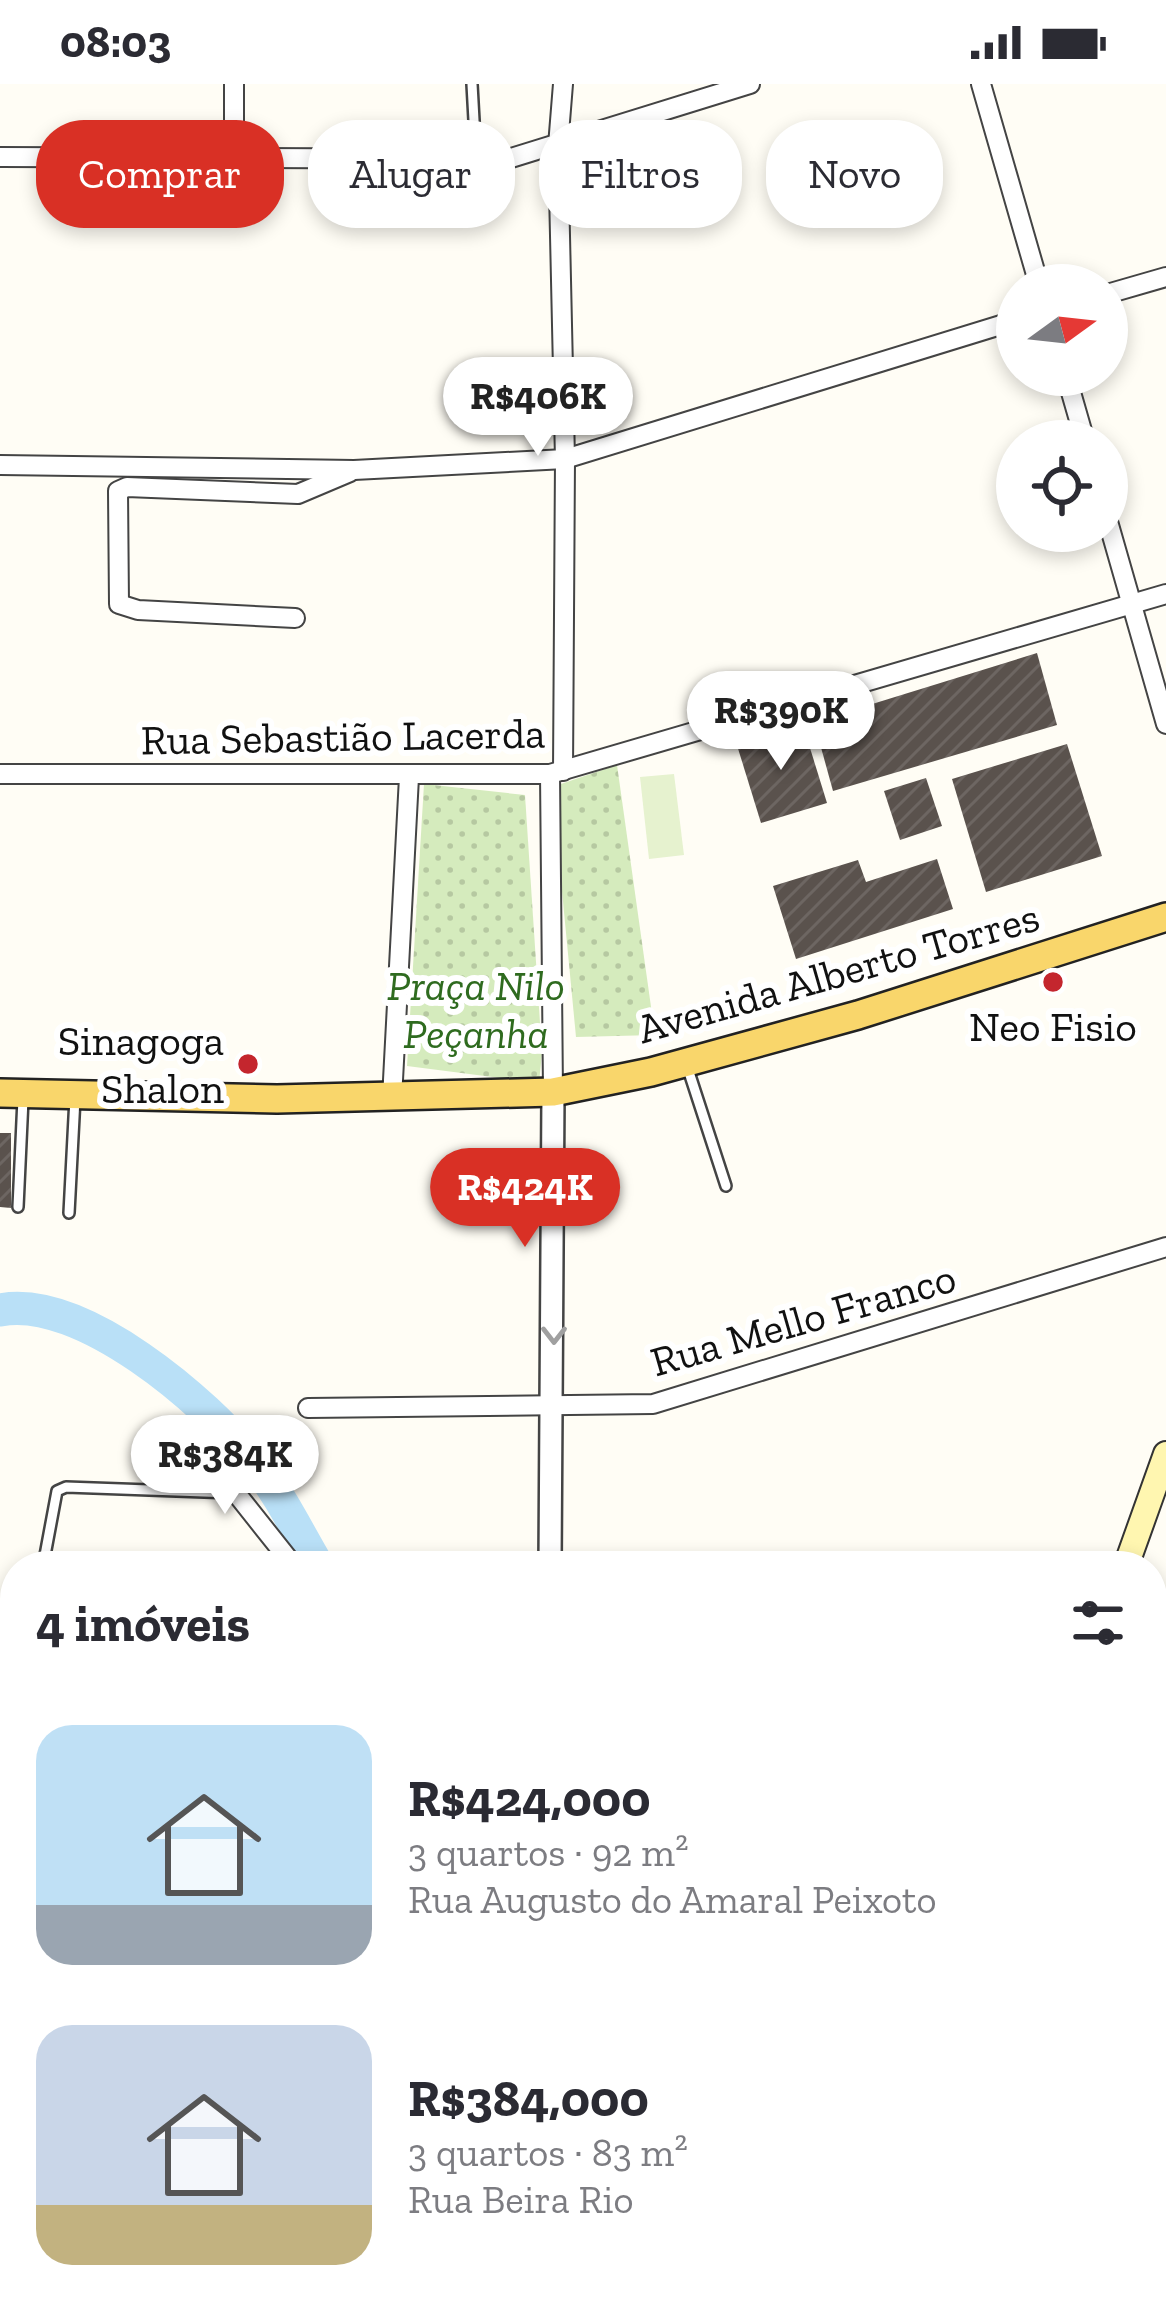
<!DOCTYPE html>
<html lang="pt">
<head>
<meta charset="utf-8">
<style>
	:root { --surface:#fff; --page:#f2f2f3; --text:#2b2b33; --muted:#7c7c81; --accent:#d93025 }
	body { margin:0; font-family:"Zilla Slab",serif; background:var(--page); color:var(--text); height:100vh; display:flex; flex-direction:column; font-size:45px; white-space:nowrap }
	* { box-sizing:border-box; margin:0 }
	p { font-size:39px; color:var(--muted) }
	.icon { flex:none; width:66px; height:66px; fill:none; stroke:currentColor; stroke-width:2; stroke-linecap:round; stroke-linejoin:round }
	.map { position:relative; flex:1; overflow:hidden }
	.sheet { position:absolute; left:0px; top:1467px; width:1167px; height:768px; display:flex; flex-direction:column; background:var(--surface); border-radius:48px 48px 0 0; box-shadow:0 6px 18px #0003 }
	.sheet>* { flex:none }
	.hud { position:absolute; left:36px; top:36px; width:1095px; height:108px; display:flex; gap:24px }
	.needle { width:78px; rotate:75deg }
	.fabs { position:absolute; left:996px; top:180px; display:grid; gap:24px }
	.fabs a { display:grid; place-items:center; width:132px; height:132px; border-radius:50%; background:var(--surface); box-shadow:0 6px 18px #0003; font-size:60px }
	.price { position:absolute; translate:-50% -102px; padding:0 27px; border-radius:42px; background:#fff; color:#222; font-size:39px; line-height:78px; filter:drop-shadow(0 3px 6px #0008) }
	.price::after { content:''; position:absolute; left:50%; top:72px; width:36px; height:27px; margin-left:-18px; background:inherit; clip-path:polygon(0 0,100% 0,50% 100%) }
	.price.active { background:var(--accent); color:#fff }
	ul { padding:0; list-style:none }
	li { display:flex; align-items:center; gap:36px; height:300px; padding:0 36px }
	li span { display:grid; place-items:center; flex:none; width:336px; height:240px; border-radius:36px; color:#555 }
	li>.icon { margin-inline-start:auto }
	span .icon { width:144px; height:144px; fill:#fffc; stroke-width:1 }
	li b { font-size:51px }
	h2 { display:flex; justify-content:space-between; align-items:center; height:144px; padding:0 36px; font-size:51px }
	.chip { padding:0 42px; border-radius:48px; background:var(--surface); box-shadow:0 6px 18px #0003; font-size:42px; line-height:108px }
	.chip.active { background:var(--accent); color:#fff }
	.status { display:flex; justify-content:space-between; align-items:center; height:84px; padding:0 60px; background:var(--surface); direction:ltr }
	.status svg { height:33px; fill:currentColor }
	.map>svg:first-child { display:block }
</style>
</head>
<body>
<div class="status"><b>08:03</b><svg viewBox="0 0 49 12"><path d="M0 12V9h3v3zM5 12V6h3v6zM10 12V3h3v9zM15 12V0h3v12zM26 1h20v11H26zM47 4h2v5h-2z"/></svg></div>
<div class="map">
<svg width="1166" height="2235" viewBox="0 0 1166 2235">
	<defs>
		<pattern id="park-dots" width="8" height="8" patternUnits="userSpaceOnUse" patternTransform="scale(3)"><rect width="8" height="8" fill="#d5ebbd"/><path d="M2 2h.1M6 6h.1" fill="none" stroke="#b6c8a1" stroke-width="1.8" stroke-linecap="round"/></pattern>
		<pattern id="building-hatch" width="6" height="6" patternUnits="userSpaceOnUse" patternTransform="scale(3)"><rect width="6" height="6" fill="#5a524d"/><path d="M-1 1l2-2M0 6l6-6M5 7l2-2" fill="none" stroke="#6d6662"/></pattern>
	</defs>
	<rect width="100%" height="100%" fill="#fffdf5"/>
	<g fill="url(#park-dots)">
		<path d="M 617,681 L 655,951 L 576,953 L 552,703 Z"/>
		<path d="M 424,700 L 525,711 L 542,969 L 539,999 L 407,982 Z"/>
		<path d="M 1152,2016 L 1166,2062 L 1166,2235 L 1139,2235 L 1093,2220 L 1152,2220 Z"/>
	</g>
	<path fill="#e6f2cf" d="M 674,690 L 684,771 L 649,775 L 640,693 Z"/>
	<g fill="none" stroke-linecap="round" stroke-linejoin="round">
		<path stroke="#b9e0f7" stroke-width="33" d="M 0,1226 C 81,1210 207,1318 254,1378 C 279,1409 298,1448 318,1482"/>
	</g>
	<g fill="url(#building-hatch)">
		<path d="M 1037,569 L 1057,641 L 833,707 L 814,638 Z"/>
		<path d="M 802,638 L 827,719 L 761,739 L 736,658 Z"/>
		<path d="M 1067,660 L 1102,772 L 986,808 L 952,695 Z"/>
		<path d="M 926,694 L 942,742 L 900,756 L 884,707 Z"/>
		<path d="M 937,775 L 953,825 L 796,875 L 773,802 L 858,776 L 866,798 Z"/>
		<path d="M 0,1049 L 11,1049 L 11,1124 L 0,1123 Z"/>
	</g>
	<g fill="none" stroke-linecap="round" stroke-linejoin="round">
		<defs>
			<g id="service">
				<path d="M 472,0 L 476,73"/>
				<path d="M 687,982 L 726,1102"/>
				<path d="M 18,1123 L 23,1015"/>
				<path d="M 69,1129 L 75,1014"/>
				<path d="M 43,1482 L 57,1407 L 66,1403 L 232,1409"/>
			</g>
			<g id="minor">
				<path d="M 563,0 L 558,62 L 565,375 L 563,687"/>
				<path d="M 981,0 L 1039,201"/>
				<path d="M 234,72 L 234,0"/>
				<path d="M 0,73 L 508,75 L 750,0"/>
				<path d="M 1107,210 L 1166,193"/>
				<path d="M 1066,291 L 1085,357"/>
				<path d="M 0,381 L 354,386 L 565,375 L 1017,236"/>
				<path d="M 1107,434 L 1166,640"/>
				<path d="M 295,534 L 138,526 L 119,520 L 118,407 L 127,403 L 298,410 L 350,388"/>
				<path d="M 0,690 L 550,690 L 1166,510"/>
				<path d="M 550,690 L 553,1008"/>
				<path d="M 392,1015 L 409,693"/>
				<path d="M 308,1324 L 653,1320 L 1166,1163"/>
				<path d="M 193,1355 L 294,1482"/>
				<path d="M 277,2220 L 293,2235"/>
				<path d="M 805,2220 L 807,2235"/>
				<path d="M 1042,2220 L 1066,2235"/>
			</g>
			<g id="tertiary">
				<path d="M 550,1482 L 553,1008"/>
				<path d="M 0,1950 L 15,1955"/>
				<path d="M 434,2220 L 450,2235"/>
			</g>
			<g id="secondary">
				<path d="M 1126,1482 L 1166,1370"/>
				<path d="M 0,1625 L 15,1625"/>
				<path d="M 1152,1889 L 1166,1961"/>
			</g>
			<path id="primary" d="M 0,1009 L 277,1015 L 553,1008 L 651,988 L 858,931 L 1166,833"/>
		</defs>
		<use href="#service" stroke="#444" stroke-width="14"/>
		<use href="#minor" stroke="#444" stroke-width="22"/>
		<use href="#tertiary" stroke="#444" stroke-width="26"/>
		<use href="#secondary" stroke="#333" stroke-width="28"/>
		<use href="#primary" stroke="#222" stroke-width="32"/>
		<use href="#service" stroke="#fff" stroke-width="9"/>
		<use href="#minor" stroke="#fff" stroke-width="18"/>
		<use href="#tertiary" stroke="#fff" stroke-width="21"/>
		<use href="#secondary" stroke="#fff6b0" stroke-width="24"/>
		<use href="#primary" stroke="#f9d66b" stroke-width="27"/>
	</g>
	<defs><path id="oneway-chevron" d="M-2-3.5L2.5 0L-2 3.5" fill="none" stroke-width="1.6" stroke-linecap="round" stroke-linejoin="round" transform="scale(3)"/></defs>
	<use stroke="#a0a0a0" href="#oneway-chevron" transform="translate(554 1251) rotate(90)"/>
	<g fill="#c4262e" stroke="#fff" stroke-width="4.5">
		<circle cx="1053" cy="898" r="12"/>
		<circle cx="248" cy="980" r="12"/>
	</g>
	<g text-anchor="middle" stroke-width="12" stroke-linejoin="round" paint-order="stroke">
		<g font-size="42" fill="#111" stroke="#fff">
			<text transform="translate(343 652) rotate(-1)" y="15">Rua Sebastião Lacerda</text>
			<text transform="translate(838 888) rotate(-16)" y="15">Avenida Alberto Torres</text>
			<text transform="translate(803 1235) rotate(-16)" y="15">Rua Mello Franco</text>
		</g>
		<g font-size="42" font-style="italic" fill="#2f6b1f" stroke="#fff">
			<text x="476" y="916">Praça Nilo<tspan x="476" dy="48">Peçanha</tspan></text>
		</g>
		<g font-size="42" fill="#111" stroke="#fff">
			<text x="1053" y="957">Neo Fisio</text>
			<text x="224" y="971" text-anchor="end">Sinagoga<tspan x="224" dy="48">Shalon</tspan></text>
		</g>
	</g>
</svg>
<div class="fabs">
<a><svg class="needle" viewBox="-14 -14 28 28"><path d="M0-13l5 13h-10z" fill="#e53935"/><path d="M0 13l5-13h-10z" fill="#7c7c81"/></svg></a>
<a><svg class="icon" aria-label="locate" viewBox="0 0 24 24"><circle cx="12" cy="12" r="6"/><path d="M12 2v4M12 18v4M2 12h4M18 12h4"/></svg></a>
</div>
<b class="price" style="left:538px;top:375px">R$406K</b>
<b class="price" style="left:781px;top:689px">R$390K</b>
<b class="price active" style="left:525px;top:1166px">R$424K</b>
<b class="price" style="left:225px;top:1433px">R$384K</b>
<div class="hud">
<a class="chip active">Comprar</a>
<a class="chip">Alugar</a>
<a class="chip">Filtros</a>
<a class="chip">Novo</a>
</div>
<section class="sheet">
<h2>4 imóveis<svg class="icon" aria-label="filters" viewBox="0 0 24 24"><path d="M4 7h16M4 17h16"/><circle cx="9" cy="7" r="2"/><circle cx="15" cy="17" r="2"/></svg></h2>
<ul>
<li><span style="background:linear-gradient(#bfe0f5 75%,#9aa5b1 0)"><svg class="icon" aria-label="home" viewBox="0 0 24 24"><path d="M3 11l9-7 9 7M6 9v11h12V9"/></svg></span><div><b>R$424,000</b><p>3 quartos · 92 m²</p><p>Rua Augusto do Amaral Peixoto</p></div></li>
<li><span style="background:linear-gradient(#c9d6e8 75%,#c2b280 0)"><svg class="icon" aria-label="home" viewBox="0 0 24 24"><path d="M3 11l9-7 9 7M6 9v11h12V9"/></svg></span><div><b>R$384,000</b><p>3 quartos · 83 m²</p><p>Rua Beira Rio</p></div></li>
</ul>
</section>
</div>
</body>
</html>
